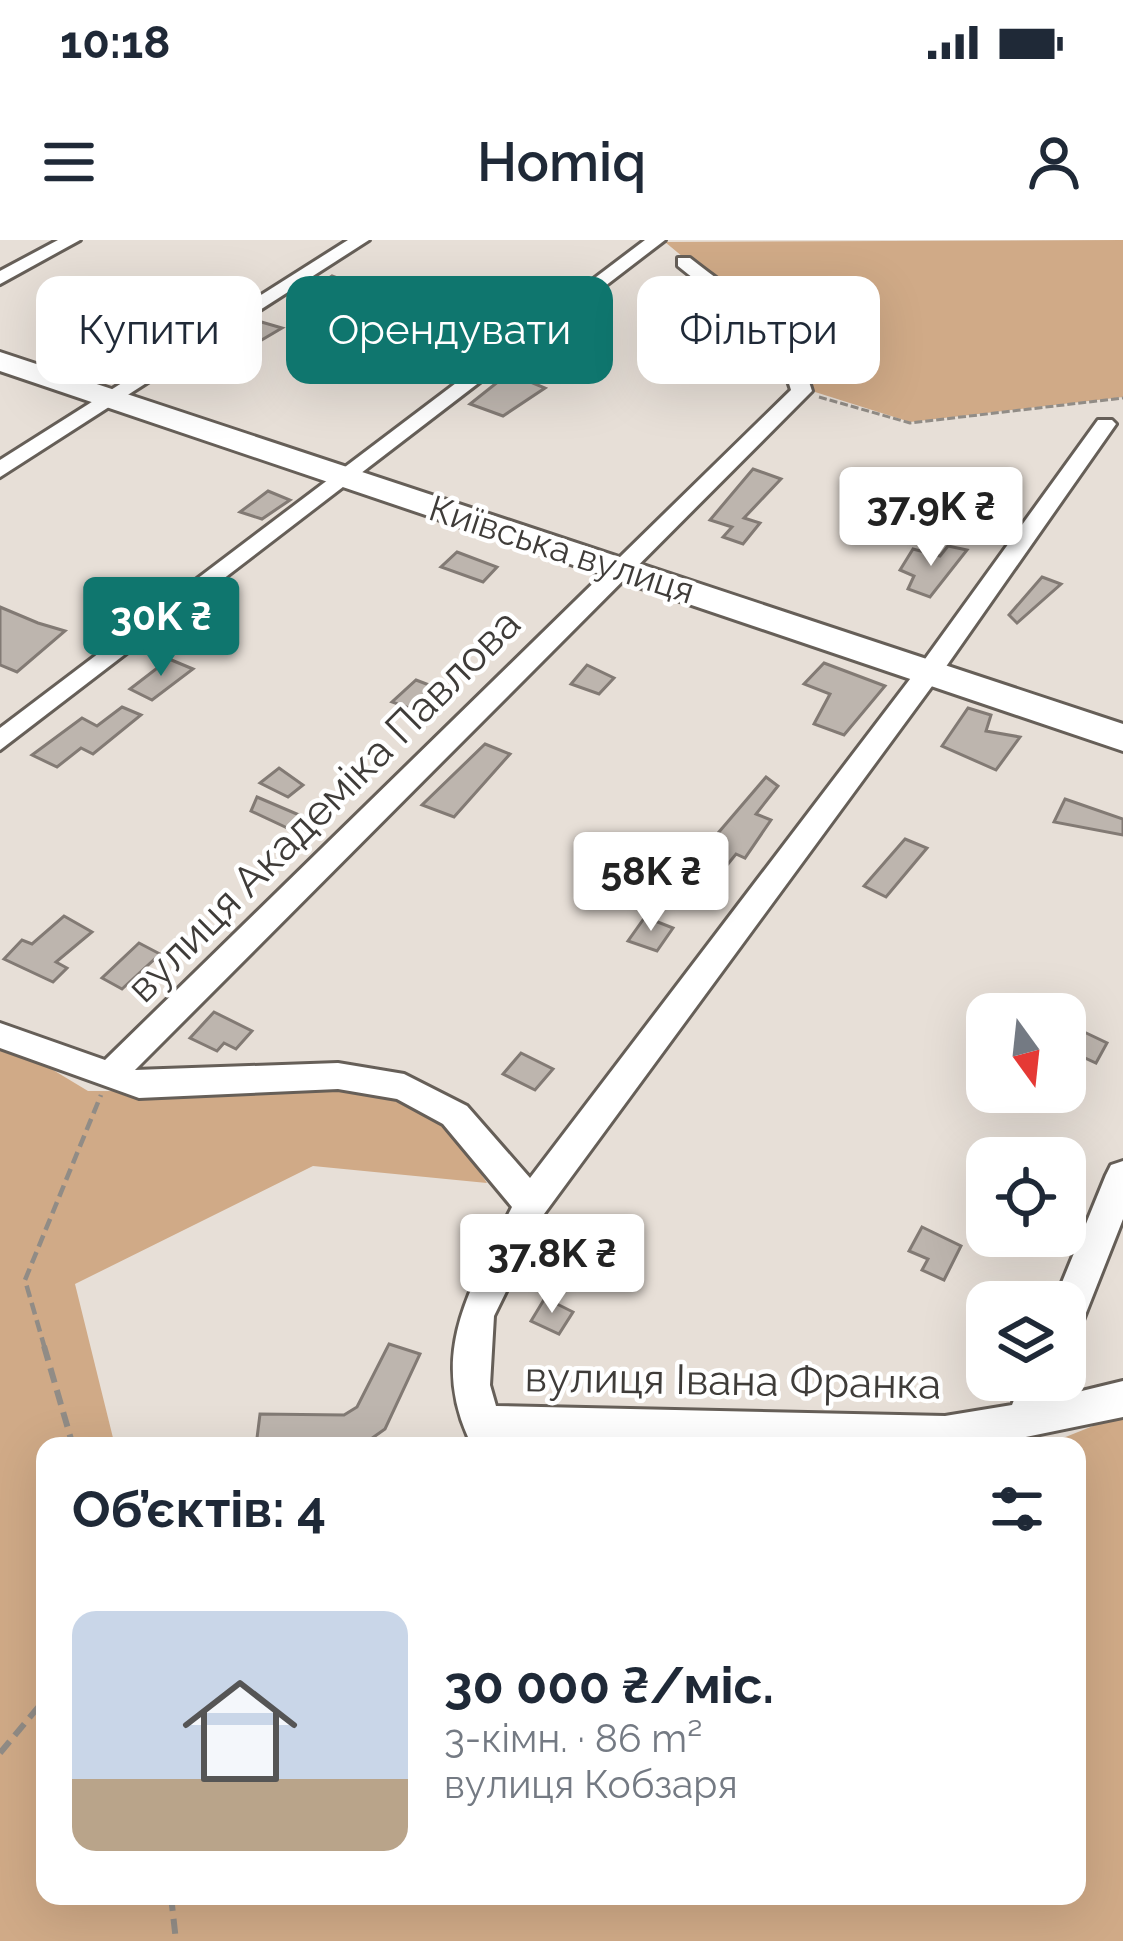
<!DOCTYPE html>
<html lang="uk">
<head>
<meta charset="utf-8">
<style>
	:root { --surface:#fff; --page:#f2f2f3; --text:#1f2937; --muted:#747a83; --accent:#0f766e }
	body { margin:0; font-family:Raleway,sans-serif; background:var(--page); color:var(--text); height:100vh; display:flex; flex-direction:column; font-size:45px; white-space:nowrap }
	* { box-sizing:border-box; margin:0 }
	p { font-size:39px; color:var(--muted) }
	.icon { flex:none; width:66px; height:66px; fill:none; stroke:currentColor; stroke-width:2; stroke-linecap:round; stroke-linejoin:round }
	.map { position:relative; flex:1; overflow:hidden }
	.panel { position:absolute; left:36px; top:1197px; width:1050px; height:468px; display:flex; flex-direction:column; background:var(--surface); border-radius:24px; box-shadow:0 12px 48px #0002 }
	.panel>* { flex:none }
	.guide { position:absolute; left:36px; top:36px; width:1053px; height:108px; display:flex; gap:24px }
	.needle { width:78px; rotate:165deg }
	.tools { position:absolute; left:966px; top:753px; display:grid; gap:24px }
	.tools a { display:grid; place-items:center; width:120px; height:120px; border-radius:24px; background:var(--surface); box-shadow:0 12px 48px #0002; font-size:60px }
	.price { position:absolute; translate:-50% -102px; padding:0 27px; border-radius:12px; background:#fff; color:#222; font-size:39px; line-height:78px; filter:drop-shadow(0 3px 6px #0008) }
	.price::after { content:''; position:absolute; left:50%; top:72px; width:36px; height:27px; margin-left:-18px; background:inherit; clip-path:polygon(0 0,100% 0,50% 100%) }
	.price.on { background:var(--accent); color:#fff }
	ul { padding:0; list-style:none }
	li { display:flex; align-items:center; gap:36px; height:300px; padding:0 36px }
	li span { display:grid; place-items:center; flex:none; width:336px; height:240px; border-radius:24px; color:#555 }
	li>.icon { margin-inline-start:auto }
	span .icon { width:144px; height:144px; fill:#fffc; stroke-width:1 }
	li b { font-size:51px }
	h2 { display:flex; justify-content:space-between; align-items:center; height:144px; padding:0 36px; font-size:51px }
	.chip { padding:0 42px; border-radius:24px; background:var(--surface); box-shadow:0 12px 48px #0002; font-size:42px; line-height:108px }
	.chip.on { background:var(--accent); color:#fff }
	.status { display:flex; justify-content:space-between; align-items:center; height:84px; padding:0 60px; background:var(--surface); direction:ltr }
	.status svg { height:33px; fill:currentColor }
	header { display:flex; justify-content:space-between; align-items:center; height:156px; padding:0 36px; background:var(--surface); font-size:54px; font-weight:600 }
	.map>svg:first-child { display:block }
</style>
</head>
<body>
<div class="status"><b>10:18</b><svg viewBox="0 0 49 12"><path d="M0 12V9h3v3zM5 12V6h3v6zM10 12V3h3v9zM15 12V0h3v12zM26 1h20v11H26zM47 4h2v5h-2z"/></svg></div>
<header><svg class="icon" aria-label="menu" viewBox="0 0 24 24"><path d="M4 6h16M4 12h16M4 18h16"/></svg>Homiq<svg class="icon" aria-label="person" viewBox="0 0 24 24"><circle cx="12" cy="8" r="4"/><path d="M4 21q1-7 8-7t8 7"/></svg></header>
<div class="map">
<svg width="1123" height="1701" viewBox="0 0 1123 1701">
	<rect width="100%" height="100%" fill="#e7dfd7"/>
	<g fill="#d0aa87">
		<path d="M 1123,0 L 1123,157 L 910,182 L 815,152 L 785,102 L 665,2 Z"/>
		<path d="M 0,798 L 88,851 L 379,852 L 448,884 L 487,943 L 313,926 L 75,1044 L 115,1206 L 45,1206 L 45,1656 L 1077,1656 L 1077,1206 L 1043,1206 L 1123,1174 L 1123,1701 L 0,1701 Z"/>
	</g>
	<g fill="#bdb5ae" stroke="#827a74" stroke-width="3">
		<path d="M 332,36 L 364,48 L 331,67 L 300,58 Z"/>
		<path d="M 258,81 L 282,88 L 223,123 L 215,111 Z"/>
		<path d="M 509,133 L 545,148 L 503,176 L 470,164 Z"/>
		<path d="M 753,229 L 781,239 L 744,278 L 760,283 L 743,304 L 723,297 L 732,287 L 710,280 Z"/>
		<path d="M 268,251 L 290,260 L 262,279 L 240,272 Z"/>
		<path d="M 948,306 L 967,310 L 930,357 L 908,349 L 914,336 L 900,330 L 913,309 L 940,316 Z"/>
		<path d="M 457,312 L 497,327 L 483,342 L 441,327 Z"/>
		<path d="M 1042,337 L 1061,344 L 1017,383 L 1009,375 Z"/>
		<path d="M 0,367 L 38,383 L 65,391 L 17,432 L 0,425 Z"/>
		<path d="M 169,419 L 193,429 L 152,460 L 130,449 Z"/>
		<path d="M 824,423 L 885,446 L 844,495 L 814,484 L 830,454 L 804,444 Z"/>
		<path d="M 587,425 L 614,438 L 599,454 L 571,444 Z"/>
		<path d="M 416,440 L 445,451 L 423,473 L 392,462 Z"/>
		<path d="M 122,467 L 141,475 L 93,514 L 81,508 L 57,527 L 32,515 L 82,478 L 97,486 Z"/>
		<path d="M 968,468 L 991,475 L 986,491 L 1020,497 L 996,530 L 942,506 Z"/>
		<path d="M 485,504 L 510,514 L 454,577 L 422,565 Z"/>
		<path d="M 279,528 L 303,545 L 288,557 L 260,543 Z"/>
		<path d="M 766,537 L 778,546 L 756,574 L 771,580 L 745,618 L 736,614 L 728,624 L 701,613 Z"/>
		<path d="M 257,557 L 311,580 L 298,593 L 251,571 Z"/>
		<path d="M 1065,559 L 1123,579 L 1123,595 L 1054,582 Z"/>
		<path d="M 905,599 L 927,608 L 886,657 L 864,646 Z"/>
		<path d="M 64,676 L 92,692 L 56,722 L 67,728 L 53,742 L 4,719 L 22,700 L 32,704 Z"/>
		<path d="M 645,677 L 673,688 L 657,711 L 628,701 Z"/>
		<path d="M 139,703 L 160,714 L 122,749 L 102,738 Z"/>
		<path d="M 214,772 L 252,791 L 236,809 L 224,803 L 217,811 L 190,798 Z"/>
		<path d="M 1082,791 L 1107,803 L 1096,823 L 1070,811 Z"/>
		<path d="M 521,813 L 553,829 L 535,850 L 503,834 Z"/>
		<path d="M 922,987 L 961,1006 L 944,1040 L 922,1030 L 928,1019 L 909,1011 Z"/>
		<path d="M 545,1058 L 573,1072 L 559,1094 L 531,1081 Z"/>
		<path d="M 389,1104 L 420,1114 L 385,1189 L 361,1206 L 256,1206 L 260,1174 L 344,1175 L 357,1167 Z"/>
	</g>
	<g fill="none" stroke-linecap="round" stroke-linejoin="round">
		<defs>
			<g id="minor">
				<path d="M 58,0 L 80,0 L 0,44 L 0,31 Z"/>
				<path d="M 348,0 L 369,0 L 0,237 L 0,220 Z"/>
				<path d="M 645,0 L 665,0 L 0,510 L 0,488 Z"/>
				<path d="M 678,18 L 690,18 C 738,56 795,90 812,151 L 135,830 L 338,823 L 404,834 L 467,866 L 530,938 L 920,426 L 1098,180 L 1112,180 L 1116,184 L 938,438 L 544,974 L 494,1076 L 490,1145 L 496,1166 L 945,1176 L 1012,1165 L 1022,1140 L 1060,1140 L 1053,1158 L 1123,1141 L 1123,1177 L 982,1206 L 482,1202 L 468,1197 C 429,1109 473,1044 512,967 L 443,884 L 397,859 L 338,849 L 139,858 L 0,808 L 0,783 L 105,820 L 791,150 C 776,93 721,61 678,26 Z"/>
				<path d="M 1123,921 L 1123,979 L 1078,1093 L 1065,1097 L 1065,1062 L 1054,1062 L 1106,935 L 1111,925 Z"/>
			</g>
			<path id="highway" d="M 0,112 L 1123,484 L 1123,511 L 0,131 Z"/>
		</defs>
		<use href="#minor" stroke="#665f58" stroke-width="6"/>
		<use href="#highway" stroke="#665f58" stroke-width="6"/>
		<path stroke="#918c86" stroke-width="3" stroke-dasharray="8 3" stroke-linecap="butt" d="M 819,157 L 910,183 L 1123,158"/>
		<path stroke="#918c86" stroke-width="4.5" stroke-dasharray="12 6" stroke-linecap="butt" d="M 45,1109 L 25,1040 L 101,855"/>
		<g stroke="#918c86" stroke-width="6" stroke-dasharray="15 8" stroke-linecap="butt">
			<path d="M 44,1106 L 73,1206"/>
			<path d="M 0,1513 L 45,1459"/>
			<path d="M 171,1656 L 176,1701"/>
		</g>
		<use href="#minor" fill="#fff" fill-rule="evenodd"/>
		<use href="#highway" fill="#fff" fill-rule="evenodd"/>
	</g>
	<g text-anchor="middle" stroke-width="9" stroke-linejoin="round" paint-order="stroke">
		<g font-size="36" fill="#3f3c39" stroke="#fff">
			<text transform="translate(562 309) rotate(18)" y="13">Київська вулиця</text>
		</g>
		<g font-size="42" fill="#3f3c39" stroke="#fff">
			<text transform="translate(323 565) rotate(-45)" y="15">вулиця Академіка Павлова</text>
			<text transform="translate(733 1140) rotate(1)" y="15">вулиця Івана Франка</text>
		</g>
	</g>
</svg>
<div class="tools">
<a><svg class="needle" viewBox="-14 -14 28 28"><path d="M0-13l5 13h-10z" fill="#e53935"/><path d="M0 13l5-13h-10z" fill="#747a83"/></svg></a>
<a><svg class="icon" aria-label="locate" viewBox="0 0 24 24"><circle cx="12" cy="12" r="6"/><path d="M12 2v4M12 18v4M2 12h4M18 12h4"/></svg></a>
<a><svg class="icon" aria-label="layers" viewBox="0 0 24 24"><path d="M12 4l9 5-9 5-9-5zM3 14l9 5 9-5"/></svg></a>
</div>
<b class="price" style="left:931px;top:329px">37.9K ₴</b>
<b class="price on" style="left:161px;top:439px">30K ₴</b>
<b class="price" style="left:651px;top:694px">58K ₴</b>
<b class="price" style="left:552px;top:1076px">37.8K ₴</b>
<div class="guide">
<a class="chip">Купити</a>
<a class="chip on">Орендувати</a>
<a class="chip">Фільтри</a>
</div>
<section class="panel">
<h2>Об’єктів: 4<svg class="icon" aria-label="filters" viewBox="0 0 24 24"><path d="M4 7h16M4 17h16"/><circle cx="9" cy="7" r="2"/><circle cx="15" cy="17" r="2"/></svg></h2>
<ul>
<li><span style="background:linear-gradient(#c9d6e8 70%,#b9a48a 0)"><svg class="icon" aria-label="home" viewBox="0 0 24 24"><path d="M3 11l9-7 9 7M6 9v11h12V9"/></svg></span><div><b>30 000 ₴/міс.</b><p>3-кімн. · 86 m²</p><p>вулиця Кобзаря</p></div></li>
</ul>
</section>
</div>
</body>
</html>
